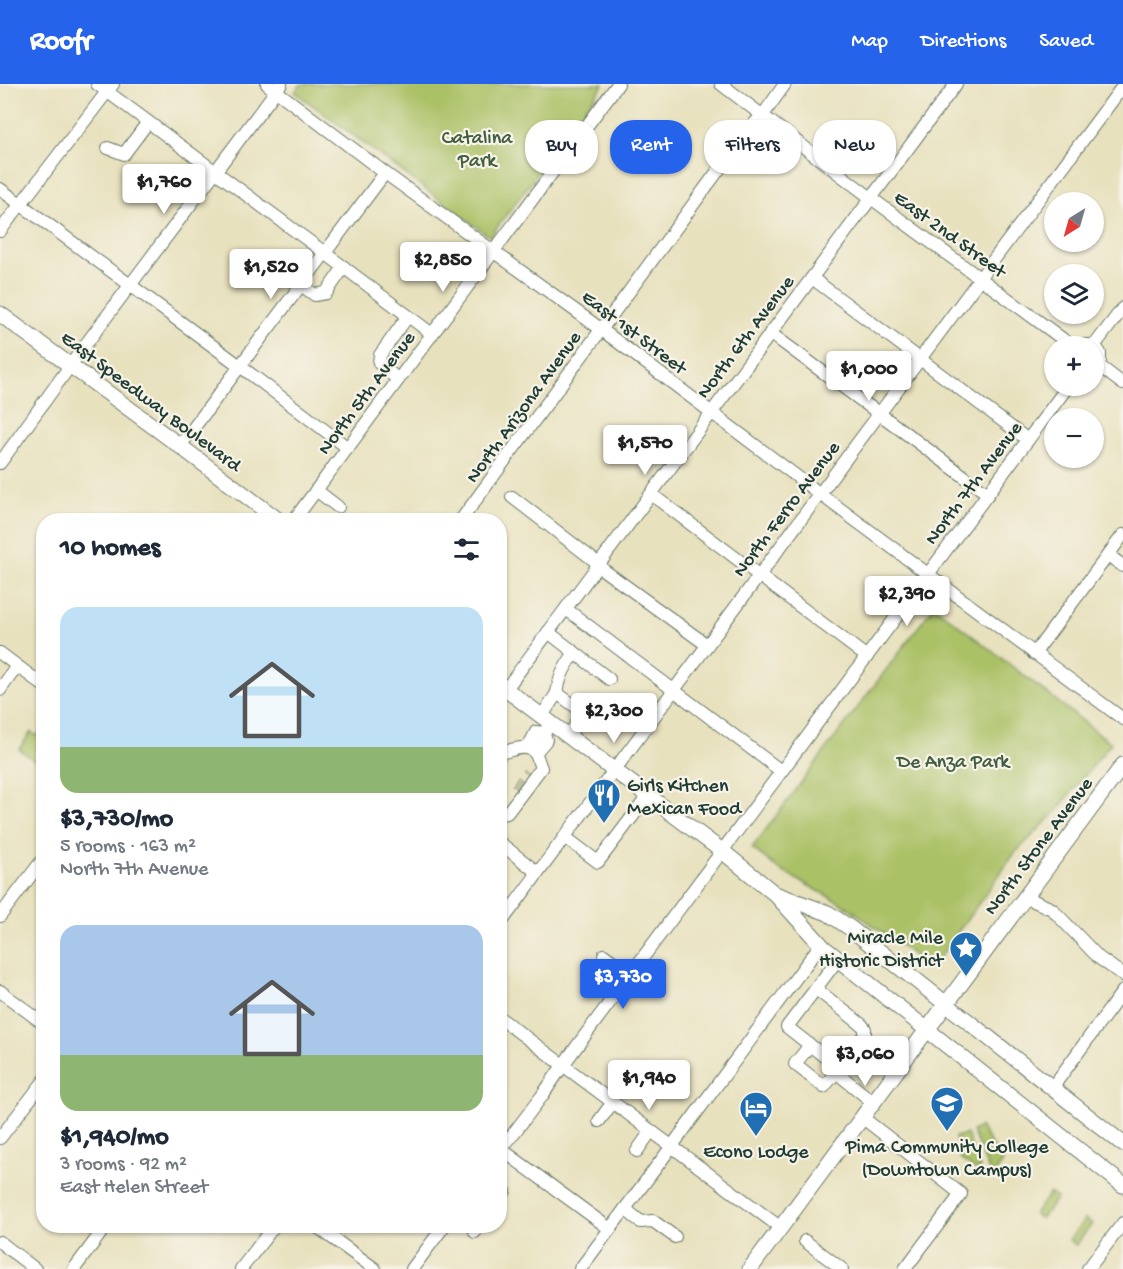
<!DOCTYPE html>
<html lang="en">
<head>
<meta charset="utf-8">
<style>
	:root { --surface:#fff; --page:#f2f2f3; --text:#1f2937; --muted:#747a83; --accent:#2563eb }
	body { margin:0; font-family:"Gochi Hand",sans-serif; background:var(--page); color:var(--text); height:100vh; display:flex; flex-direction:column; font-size:22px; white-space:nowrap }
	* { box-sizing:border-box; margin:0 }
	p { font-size:20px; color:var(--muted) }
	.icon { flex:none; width:33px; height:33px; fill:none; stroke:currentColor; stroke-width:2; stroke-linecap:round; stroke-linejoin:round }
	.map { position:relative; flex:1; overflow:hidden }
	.details { position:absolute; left:36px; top:429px; width:471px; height:720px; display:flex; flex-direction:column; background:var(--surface); border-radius:24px; box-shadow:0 2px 4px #0004 }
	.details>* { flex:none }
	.banner { position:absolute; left:525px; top:36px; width:507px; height:54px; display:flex; gap:12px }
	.needle { width:39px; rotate:217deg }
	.tools { position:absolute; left:1044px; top:108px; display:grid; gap:12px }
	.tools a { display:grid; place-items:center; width:60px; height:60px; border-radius:50%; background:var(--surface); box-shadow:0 2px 4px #0004; font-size:30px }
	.price { position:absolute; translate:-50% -51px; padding:0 14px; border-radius:6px; background:#fff; color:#222; font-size:20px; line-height:39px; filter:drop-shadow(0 2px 3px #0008) }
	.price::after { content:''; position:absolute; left:50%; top:36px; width:18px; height:14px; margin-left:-9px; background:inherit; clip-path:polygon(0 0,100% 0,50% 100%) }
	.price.current { background:var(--accent); color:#fff }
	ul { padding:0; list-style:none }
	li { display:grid; align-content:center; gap:12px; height:318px; padding:0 24px }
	li span { display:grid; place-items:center; height:186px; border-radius:18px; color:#555 }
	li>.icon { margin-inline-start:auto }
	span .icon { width:108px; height:108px; fill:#fffc; stroke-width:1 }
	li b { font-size:26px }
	h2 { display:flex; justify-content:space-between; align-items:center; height:72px; padding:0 24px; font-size:26px }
	.pill { padding:0 21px; border-radius:24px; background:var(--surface); box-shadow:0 2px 4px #0004; font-size:21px; line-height:54px }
	.pill.current { background:var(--accent); color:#fff }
	header { display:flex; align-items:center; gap:36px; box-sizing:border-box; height:84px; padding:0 30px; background:var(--accent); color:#fff }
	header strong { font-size:28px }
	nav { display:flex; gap:33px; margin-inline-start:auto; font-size:21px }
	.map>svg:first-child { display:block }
</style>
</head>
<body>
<header>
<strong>Roofr</strong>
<nav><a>Map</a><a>Directions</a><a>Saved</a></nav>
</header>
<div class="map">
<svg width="1123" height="1185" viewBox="0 0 1123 1185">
	<rect width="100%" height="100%" fill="#f7f3e8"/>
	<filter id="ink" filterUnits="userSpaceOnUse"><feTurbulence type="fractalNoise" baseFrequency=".0167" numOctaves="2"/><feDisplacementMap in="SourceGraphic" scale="12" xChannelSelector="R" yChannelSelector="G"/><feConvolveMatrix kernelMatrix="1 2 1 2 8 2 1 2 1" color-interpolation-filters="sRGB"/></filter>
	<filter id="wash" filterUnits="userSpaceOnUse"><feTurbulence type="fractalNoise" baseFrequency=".008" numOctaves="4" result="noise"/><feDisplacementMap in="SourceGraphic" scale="24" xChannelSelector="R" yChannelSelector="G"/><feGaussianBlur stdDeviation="1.35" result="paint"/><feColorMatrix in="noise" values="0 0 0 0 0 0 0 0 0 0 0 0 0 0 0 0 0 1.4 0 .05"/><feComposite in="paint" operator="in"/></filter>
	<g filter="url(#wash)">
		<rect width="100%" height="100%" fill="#e8e1be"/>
		<g fill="#abc166" stroke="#657f4d" stroke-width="1.5">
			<path d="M 301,0 L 604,0 L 490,153 L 295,8 Z"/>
			<path d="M 934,522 L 1111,659 L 1055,729 L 1015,769 L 937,877 L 926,880 L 846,822 L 780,786 L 752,764 Z"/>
			<path d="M 31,648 L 37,652 L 41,648 L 43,650 L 43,674 L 39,680 L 19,665 Z"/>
			<path d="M 980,1043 L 1003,1078 L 992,1093 L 972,1047 Z"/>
			<path d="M 967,1050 L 980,1085 L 978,1088 L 960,1075 L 955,1053 Z"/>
			<path d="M 1050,1109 L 1057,1114 L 1041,1135 L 1034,1130 Z"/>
			<path d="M 1085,1135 L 1092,1140 L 1076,1161 L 1069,1156 Z"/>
		</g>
	</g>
	<g filter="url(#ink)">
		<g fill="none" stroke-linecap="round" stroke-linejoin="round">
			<path stroke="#c0c0a2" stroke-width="12" stroke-dasharray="12 6" stroke-linecap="butt" d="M 516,705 L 528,688"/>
			<defs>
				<g id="minor">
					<path d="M 97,0 L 325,169 L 432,250"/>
					<path d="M 267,0 L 385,89 L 602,246 L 820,410 L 1123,635"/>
					<path d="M 721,0 L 871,114 L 1072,262"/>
					<path d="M 108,64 L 124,70 L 148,38"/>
					<path d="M 0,105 L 240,282 L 348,364"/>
					<path d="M 0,147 L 113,0"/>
					<path d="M 812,194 L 1028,356"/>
					<path d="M 301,201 L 315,211 L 326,209 L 344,183"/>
					<path d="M 770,249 L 988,410"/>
					<path d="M 1082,262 C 1090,259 1096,262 1100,269 L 1100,277 L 1094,284"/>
					<path d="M 1094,262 L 1123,224"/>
					<path d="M 1098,281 L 1123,300"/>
					<path d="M 398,296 L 379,279 L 380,271 L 408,232"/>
					<path d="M 180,362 L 385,89"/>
					<path d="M 0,379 L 83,264 L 281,0"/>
					<path d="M 316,406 L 338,423"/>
					<path d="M 651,410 L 867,573"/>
					<path d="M 512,413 L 599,480"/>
					<path d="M 294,436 L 618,0"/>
					<path d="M 461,436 L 748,46 L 763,31 L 785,0"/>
					<path d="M 1108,471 L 1123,482"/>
					<path d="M 598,482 L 707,561"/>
					<path d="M 566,525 L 781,687"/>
					<path d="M 548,548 L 609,595"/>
					<path d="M 0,569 L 44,602"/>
					<path d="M 575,569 C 565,582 559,593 557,609 L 584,629"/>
					<path d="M 1034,570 L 1123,451"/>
					<path d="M 0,606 L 17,582"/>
					<path d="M 500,613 L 956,0"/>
					<path d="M 542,632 L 557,609"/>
					<path d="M 568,652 L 592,618"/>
					<path d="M 528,664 L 536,648 L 544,649"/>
					<path d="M 535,669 L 546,656 L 544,649 L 551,639"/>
					<path d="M 500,671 L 501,669 C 511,666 528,659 535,669 C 538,673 539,680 541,684 L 507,729 L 500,730"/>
					<path d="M 565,753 L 598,778 L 648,712"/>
					<path d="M 500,759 L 538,789"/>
					<path d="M 1025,813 L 1052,825 L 1099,874 L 1123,891"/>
					<path d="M 0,832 L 44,774"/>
					<path d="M 500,840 L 1123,2"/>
					<path d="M 604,871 L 630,890"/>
					<path d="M 838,875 L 787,943 L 839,984 L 836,988 L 874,1019"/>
					<path d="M 816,905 L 862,941 L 865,945 L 865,951 L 839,984"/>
					<path d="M 0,907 L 44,940"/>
					<path d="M 500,934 L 781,1144"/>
					<path d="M 810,961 L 795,980 L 824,1003 L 836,988"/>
					<path d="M 1052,1004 L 1123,907"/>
					<path d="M 863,1034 L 961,1110 L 905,1185"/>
					<path d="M 599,1037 L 613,1018"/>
					<path d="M 0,1054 L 44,997"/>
					<path d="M 501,1065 L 610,1145"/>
					<path d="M 500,1067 L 542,1012 L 563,981 L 1068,302"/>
					<path d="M 637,1067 L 651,1047"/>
					<path d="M 500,1114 L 505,1107"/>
					<path d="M 625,1125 L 641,1138 L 653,1137 L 675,1153"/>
					<path d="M 316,1142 L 375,1185"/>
					<path d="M 475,1148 L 479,1142"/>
					<path d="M 805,1157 L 842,1185"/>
					<path d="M 0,1158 L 35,1185"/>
					<path d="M 74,1185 L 106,1142"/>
					<path d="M 241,1185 L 274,1142"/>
					<path d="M 412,1185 L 444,1142"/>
					<path d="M 580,1185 L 672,1062 L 821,860"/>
					<path d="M 1088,1185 L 1123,1139"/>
				</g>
				<g id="major">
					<path d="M 0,230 L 180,362 L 278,436"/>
					<path d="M 500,601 L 722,767 L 775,810 L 828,829 L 850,844 L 1123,1060"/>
					<path d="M 777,812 L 824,864 L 1123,1101"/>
					<path d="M 750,1185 C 875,1017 999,849 1123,681"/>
				</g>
			</defs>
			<use href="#minor" stroke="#657664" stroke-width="14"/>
			<use href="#major" stroke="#657664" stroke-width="17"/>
			<use href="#minor" stroke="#fff" stroke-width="12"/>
			<use href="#major" stroke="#fff" stroke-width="15"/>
		</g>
	</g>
	<defs>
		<symbol id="restaurant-pin" viewBox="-11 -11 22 30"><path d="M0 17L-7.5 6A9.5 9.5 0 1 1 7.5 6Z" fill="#1f6fb2" stroke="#f7f3e8"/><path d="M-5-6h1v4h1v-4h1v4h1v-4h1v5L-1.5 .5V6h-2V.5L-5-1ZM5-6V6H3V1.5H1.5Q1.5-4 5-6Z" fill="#fff"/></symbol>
		<symbol id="sight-pin" viewBox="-11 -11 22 30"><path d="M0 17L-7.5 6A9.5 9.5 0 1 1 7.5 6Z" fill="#1f6fb2" stroke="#f7f3e8"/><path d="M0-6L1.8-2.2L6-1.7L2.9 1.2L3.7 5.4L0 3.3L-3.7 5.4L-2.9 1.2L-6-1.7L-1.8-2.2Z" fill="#fff"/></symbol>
		<symbol id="university-pin" viewBox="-11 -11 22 30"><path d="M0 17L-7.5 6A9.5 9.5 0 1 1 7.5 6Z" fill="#1f6fb2" stroke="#f7f3e8"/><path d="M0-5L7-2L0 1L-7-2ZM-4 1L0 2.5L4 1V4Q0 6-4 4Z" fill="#fff"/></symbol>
		<symbol id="hotel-pin" viewBox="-11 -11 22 30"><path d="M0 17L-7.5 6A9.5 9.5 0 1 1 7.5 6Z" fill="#1f6fb2" stroke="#f7f3e8"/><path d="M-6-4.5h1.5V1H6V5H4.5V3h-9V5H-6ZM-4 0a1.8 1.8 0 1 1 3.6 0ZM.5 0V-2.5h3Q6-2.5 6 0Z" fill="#fff"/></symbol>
	</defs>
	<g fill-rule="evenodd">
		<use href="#restaurant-pin" x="585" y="692" width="38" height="52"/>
		<use href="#sight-pin" x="947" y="845" width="38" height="52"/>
		<use href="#university-pin" x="928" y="1000" width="38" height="52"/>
		<use href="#hotel-pin" x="737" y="1005" width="38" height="52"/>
	</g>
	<g text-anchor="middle" stroke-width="4.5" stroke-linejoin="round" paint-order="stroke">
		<g font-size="20" fill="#425e40" stroke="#f7f3e8">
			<text x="477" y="59">Catalina<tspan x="477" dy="23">Park</tspan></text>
			<text x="953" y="683">De Anza Park</text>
		</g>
		<g font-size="20" fill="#1f3d34" stroke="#f7f3e8">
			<text transform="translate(951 149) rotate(36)" y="7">East 2nd Street</text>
			<text transform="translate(635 247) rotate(37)" y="7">East 1st Street</text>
			<text transform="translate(744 252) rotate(-53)" y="7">North 6th Avenue</text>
			<text transform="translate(365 308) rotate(-53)" y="7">North 5th Avenue</text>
			<text transform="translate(152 316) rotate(37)" y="7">East Speedway Boulevard</text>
			<text transform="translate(522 322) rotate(-54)" y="7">North Arizona Avenue</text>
			<text transform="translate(972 398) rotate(-53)" y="7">North 7th Avenue</text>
			<text transform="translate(785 424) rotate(-53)" y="7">North Ferro Avenue</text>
			<text transform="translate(1037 761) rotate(-53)" y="7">North Stone Avenue</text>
		</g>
		<g font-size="20" fill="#1f3d34" stroke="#f7f3e8">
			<text x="627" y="707" text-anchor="start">Girls Kitchen<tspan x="627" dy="23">Mexican Food</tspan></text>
			<text x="943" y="859" text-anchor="end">Miracle Mile<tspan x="943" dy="23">Historic District</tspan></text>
			<text x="947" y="1068">Pima Community College<tspan x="947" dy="23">(Downtown Campus)</tspan></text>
			<text x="756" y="1073">Econo Lodge</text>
		</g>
	</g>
</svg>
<div class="tools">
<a><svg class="needle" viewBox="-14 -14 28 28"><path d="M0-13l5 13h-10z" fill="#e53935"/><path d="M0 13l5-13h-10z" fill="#747a83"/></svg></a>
<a><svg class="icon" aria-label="layers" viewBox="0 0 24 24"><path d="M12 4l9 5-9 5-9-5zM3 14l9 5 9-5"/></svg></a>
<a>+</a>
<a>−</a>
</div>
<b class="price" style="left:164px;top:131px">$1,760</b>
<b class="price" style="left:443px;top:209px">$2,850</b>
<b class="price" style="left:271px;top:216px">$1,520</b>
<b class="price" style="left:869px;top:318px">$1,000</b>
<b class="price" style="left:645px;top:392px">$1,570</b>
<b class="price" style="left:907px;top:543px">$2,390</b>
<b class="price" style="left:614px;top:660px">$2,300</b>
<b class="price current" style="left:623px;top:926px">$3,730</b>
<b class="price" style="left:865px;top:1003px">$3,060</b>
<b class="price" style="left:649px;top:1027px">$1,940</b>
<div class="banner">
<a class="pill">Buy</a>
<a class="pill current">Rent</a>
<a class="pill">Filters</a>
<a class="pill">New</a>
</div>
<section class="details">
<h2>10 homes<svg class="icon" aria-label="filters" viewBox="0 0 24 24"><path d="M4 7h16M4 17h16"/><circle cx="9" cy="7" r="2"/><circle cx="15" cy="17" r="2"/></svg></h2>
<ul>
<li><span style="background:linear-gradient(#bfe0f5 75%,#8fb573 0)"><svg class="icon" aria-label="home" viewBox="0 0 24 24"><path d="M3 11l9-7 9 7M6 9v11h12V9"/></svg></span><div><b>$3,730/mo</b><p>5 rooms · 163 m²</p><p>North 7th Avenue</p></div></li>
<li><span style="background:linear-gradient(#a9c7e8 70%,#8fb573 0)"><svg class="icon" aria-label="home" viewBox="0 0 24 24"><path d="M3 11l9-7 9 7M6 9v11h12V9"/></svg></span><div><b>$1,940/mo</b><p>3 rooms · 92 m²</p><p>East Helen Street</p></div></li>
</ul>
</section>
</div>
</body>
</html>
